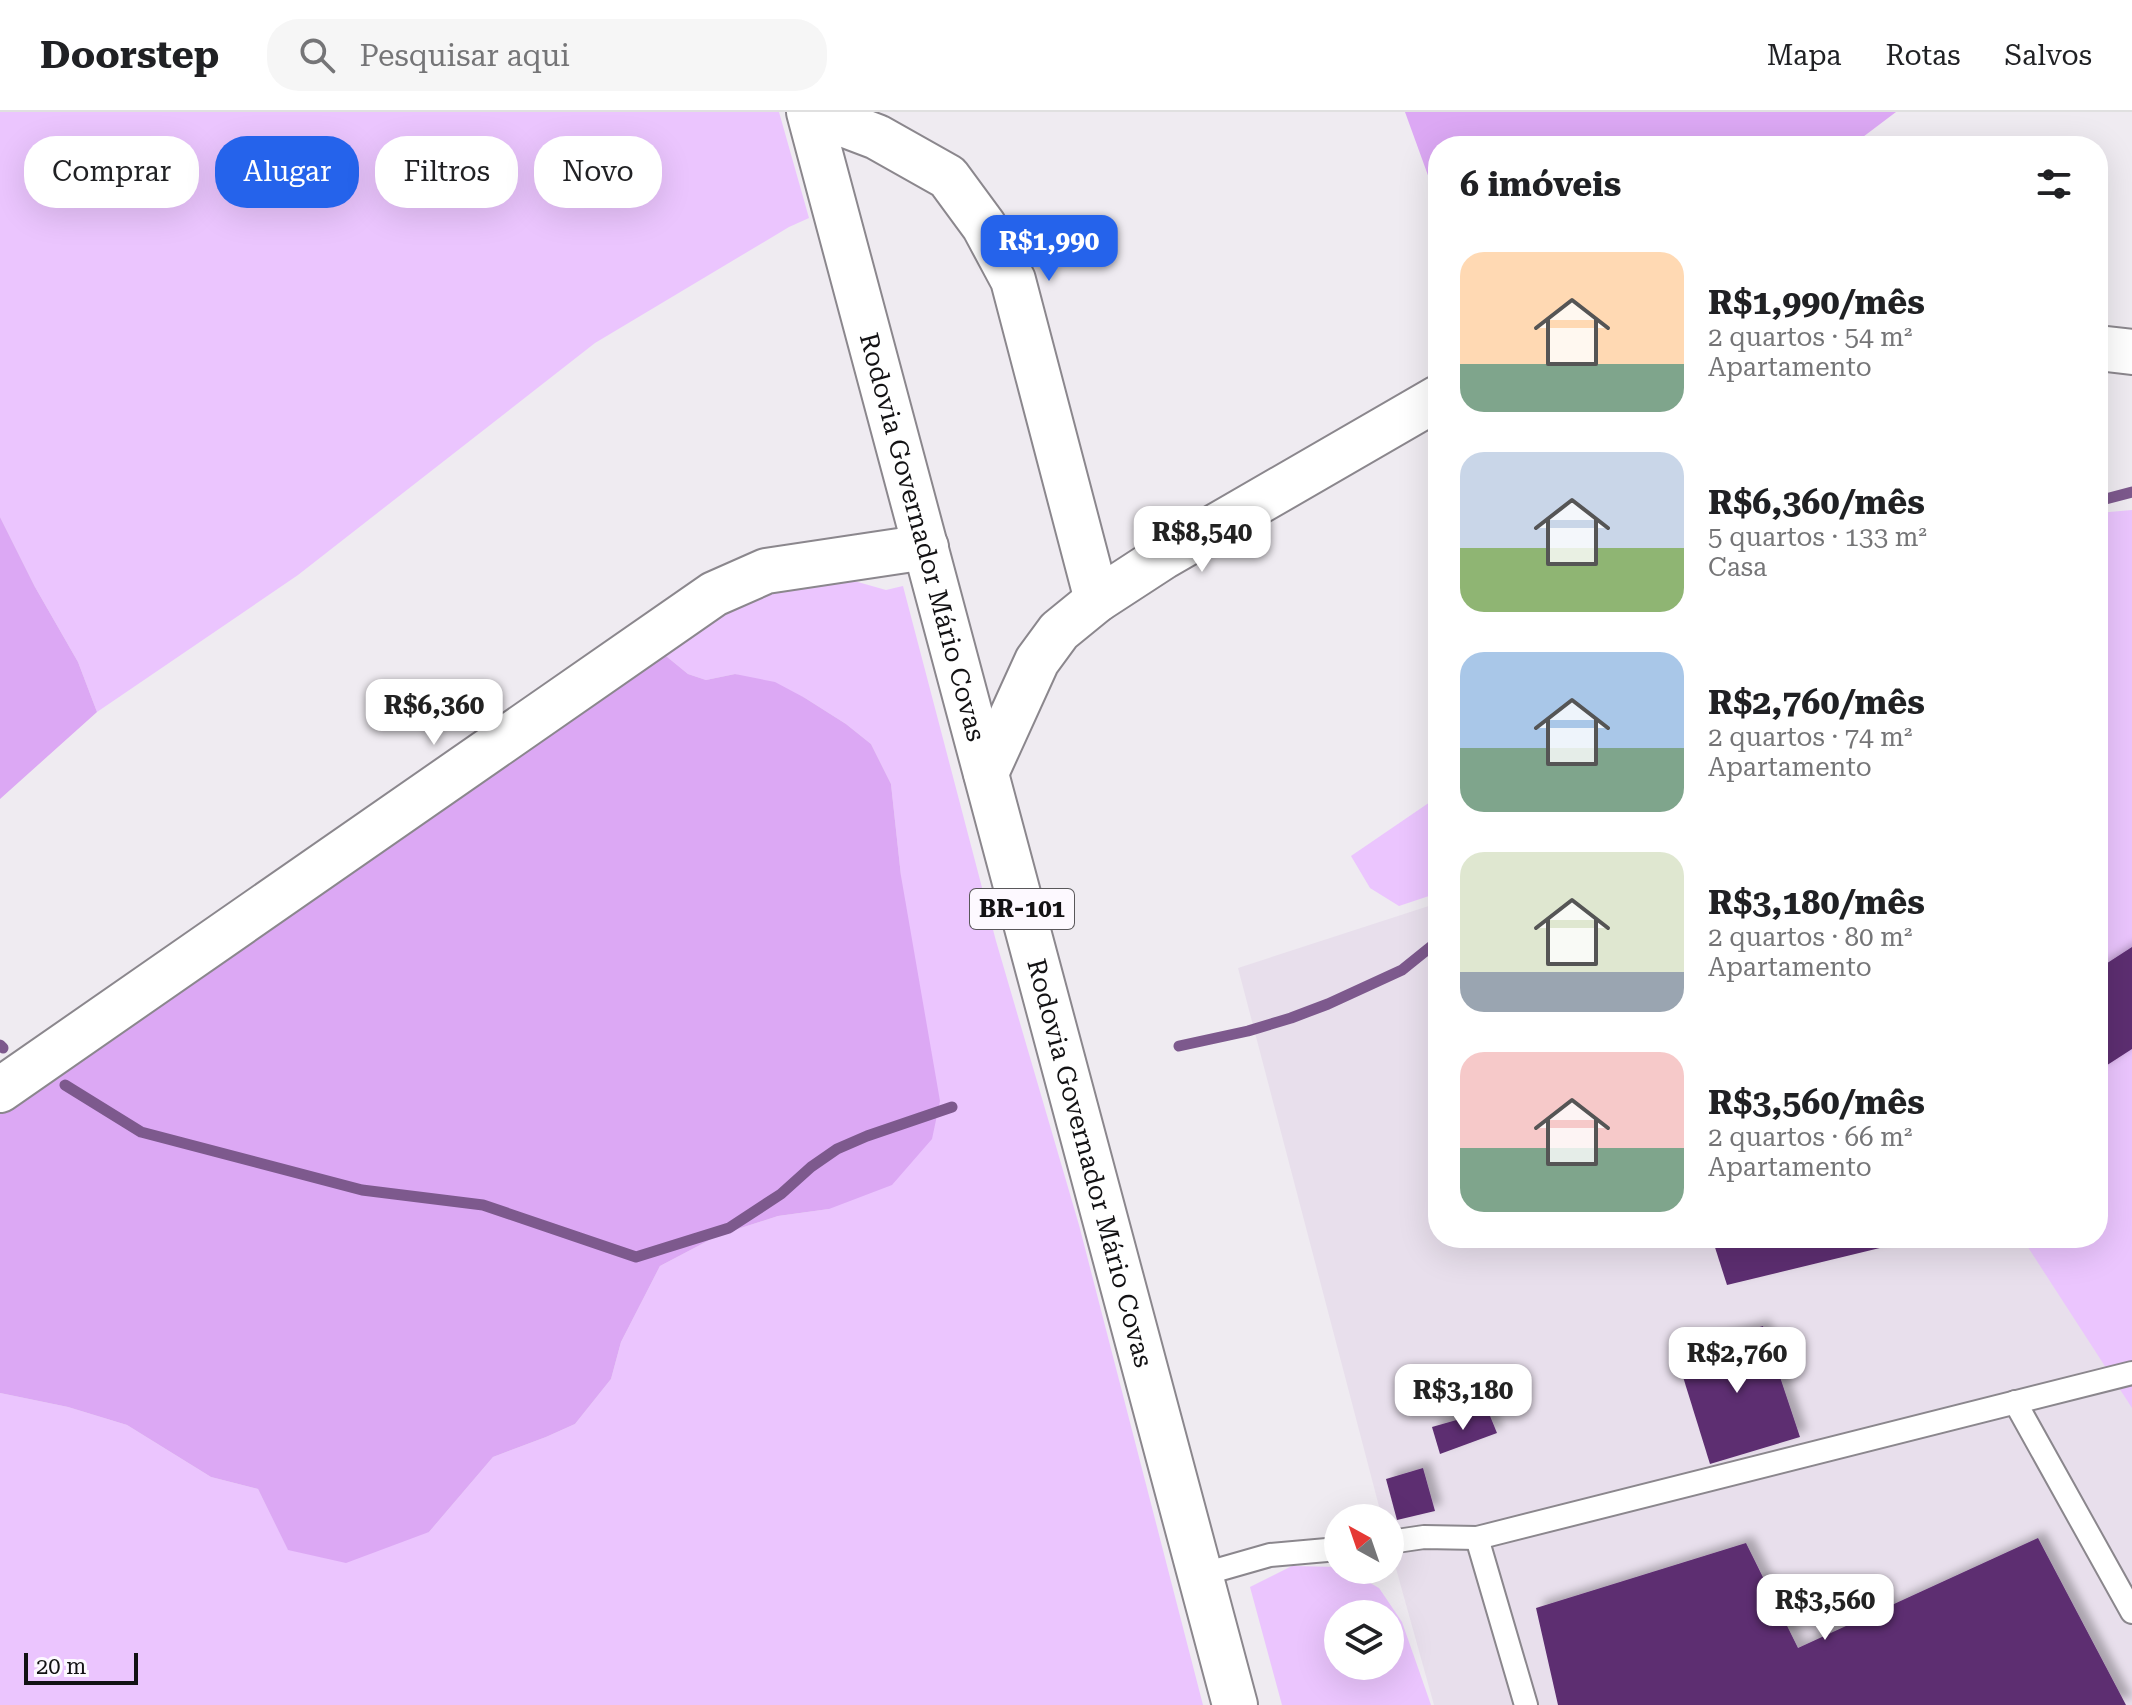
<!DOCTYPE html>
<html lang="pt">
<head>
<meta charset="utf-8">
<style>
	:root { --surface:#fff; --page:#f6f6f6; --text:#202124; --muted:#757577; --line:#e0e0e0; --accent:#2563eb }
	body { margin:0; font-family:"Roboto Serif",serif; background:var(--page); color:var(--text); height:100vh; display:flex; flex-direction:column; font-size:30px; white-space:nowrap }
	* { box-sizing:border-box; margin:0 }
	p { font-size:26px; color:var(--muted) }
	.icon { flex:none; width:44px; height:44px; fill:none; stroke:currentColor; stroke-width:2; stroke-linecap:round; stroke-linejoin:round }
	.map { position:relative; flex:1; overflow:hidden }
	.sheet { position:absolute; left:1428px; top:24px; width:680px; height:1112px; display:flex; flex-direction:column; background:var(--surface); border-radius:32px; box-shadow:0 8px 32px #0002 }
	.sheet>* { flex:none }
	.top-card { position:absolute; left:24px; top:24px; width:760px; height:72px; display:flex; gap:16px }
	.needle { width:52px; rotate:320deg }
	.controls { position:absolute; left:1324px; top:1392px; display:grid; gap:16px }
	.controls a { display:grid; place-items:center; width:80px; height:80px; border-radius:50%; background:var(--surface); box-shadow:0 8px 32px #0002; font-size:40px }
	.scale { position:absolute; left:24px; bottom:20px; width:114px; box-sizing:border-box; padding-left:8px; border:4px solid #131214; border-top:0; font-size:22px; line-height:28px; white-space:nowrap; color:#131214; -webkit-text-stroke:6px #fdf9ff; paint-order:stroke }
	.price { position:absolute; translate:-50% -68px; padding:0 18px; border-radius:16px; background:#fff; color:#222; font-size:26px; line-height:52px; filter:drop-shadow(0 2px 4px #0008) }
	.price::after { content:''; position:absolute; left:50%; top:48px; width:24px; height:18px; margin-left:-12px; background:inherit; clip-path:polygon(0 0,100% 0,50% 100%) }
	.price.selected { background:var(--accent); color:#fff }
	ul { padding:0; list-style:none }
	li { display:flex; align-items:center; gap:24px; height:200px; padding:0 32px }
	li span { display:grid; place-items:center; flex:none; width:224px; height:160px; border-radius:24px; color:#555 }
	li>.icon { margin-inline-start:auto }
	span .icon { width:96px; height:96px; fill:#fffc; stroke-width:1 }
	li b { font-size:34px }
	h2 { display:flex; justify-content:space-between; align-items:center; height:96px; padding:0 32px; font-size:34px }
	.chip { padding:0 28px; border-radius:32px; background:var(--surface); box-shadow:0 8px 32px #0002; font-size:28px; line-height:72px }
	.chip.selected { background:var(--accent); color:#fff }
	header { display:flex; align-items:center; gap:48px; box-sizing:border-box; height:112px; padding:0 40px; background:var(--surface); border-bottom:2px solid var(--line) }
	header strong { font-size:38px }
	nav { display:flex; gap:44px; margin-inline-start:auto; font-size:28px }
	.search { width:560px; height:72px; background:var(--page); display:flex; align-items:center; gap:20px; box-sizing:border-box; padding:0 28px; border-radius:32px; color:var(--muted); font-size:30px }
	.map>svg:first-child { display:block }
</style>
</head>
<body>
<header>
<strong>Doorstep</strong>
<div class="search"><svg class="icon" aria-label="search" viewBox="0 0 24 24"><circle cx="10" cy="10" r="6"/><path d="M15 15l6 6"/></svg>Pesquisar aqui</div>
<nav><a>Mapa</a><a>Rotas</a><a>Salvos</a></nav>
</header>
<div class="map">
<svg width="2132" height="1593" viewBox="0 0 2132 1593">
	<defs>
		<filter id="shadow"><feDropShadow dx="7" dy="-7" stdDeviation="4" flood-color="#0004"/></filter>
	</defs>
	<rect width="100%" height="100%" fill="#efebf1"/>
	<path fill="#e8dfec" d="M 1438,791 L 1438,1126 L 2098,1126 L 2132,803 L 2132,1593 L 1434,1593 L 1390,1435 L 1390,1406 L 1382,1406 L 1381,1402 L 1238,856 Z"/>
	<g fill="#ebc5fe" fill-rule="evenodd">
		<path d="M 0,0 L 779,0 L 809,106 L 789,115 L 595,231 L 298,463 L 97,600 L 78,550 L 35,475 L 0,405 Z"/>
		<path d="M 2132,398 L 2132,1296 L 2022,1126 L 2098,1126 L 2098,401 Z"/>
		<path d="M 833,463 L 886,478 L 903,474 L 996,829 L 1079,1113 L 1203,1593 L 0,1593 L 0,1281 L 68,1295 L 127,1313 L 211,1365 L 258,1377 L 288,1437 L 429,1420 L 493,1345 L 546,1325 L 575,1312 L 611,1267 L 621,1230 L 660,1154 L 719,1123 L 778,1104 L 829,1097 L 901,764 L 891,672 L 871,632 L 846,612 L 805,586 L 735,562 L 706,568 L 688,562 L 655,535 L 740,477 Z"/>
		<path d="M 1438,683 L 1438,781 L 1399,794 L 1370,776 L 1351,744 L 1433,688 Z"/>
		<path d="M 1292,1454 L 1338,1455 L 1338,1458 L 1347,1458 L 1379,1476 L 1402,1510 L 1431,1593 L 1282,1593 L 1250,1475 ZM 1338,1502 L 1390,1502 L 1390,1554 L 1338,1554 Z"/>
	</g>
	<g fill="#dca8f4">
		<path d="M 1405,0 L 1896,0 L 1851,34 L 1438,34 L 1438,91 Z"/>
		<path d="M 0,405 L 35,475 L 78,550 L 97,600 L 0,687 Z"/>
		<path d="M 655,535 L 688,562 L 706,568 L 735,562 L 775,570 L 805,586 L 846,612 L 871,632 L 891,672 L 901,764 L 940,989 L 932,1027 L 892,1073 L 829,1097 L 778,1104 L 719,1123 L 660,1154 L 621,1230 L 611,1267 L 575,1312 L 546,1325 L 493,1345 L 429,1420 L 346,1451 L 288,1438 L 258,1377 L 211,1365 L 127,1313 L 68,1295 L 0,1281 L 0,995 Z"/>
	</g>
	<g fill="none" stroke-linecap="round" stroke-linejoin="round">
		<g stroke="#7d598d" stroke-width="11">
			<path d="M 2098,389 L 2132,380"/>
			<path d="M 0,933 L 3,936"/>
			<path d="M 1179,934 L 1248,919 L 1291,906 L 1328,892 L 1402,858 L 1438,829"/>
			<path d="M 65,973 L 141,1020 L 362,1078 L 483,1093 L 636,1145 L 729,1116 L 781,1082 L 811,1055 L 837,1037 L 867,1024 L 952,995"/>
		</g>
	</g>
	<g fill="#5d2d71" filter="url(#shadow)">
		<path d="M 2132,835 L 2132,937 L 2098,959 L 2098,857 Z"/>
		<path d="M 1712,1126 L 1917,1126 L 1917,1127 L 1727,1173 Z"/>
		<path d="M 1763,1214 L 1800,1325 L 1710,1352 L 1675,1239 Z"/>
		<path d="M 1488,1299 L 1497,1321 L 1440,1342 L 1432,1315 Z"/>
		<path d="M 1423,1356 L 1435,1399 L 1397,1408 L 1386,1367 Z"/>
		<path d="M 2038,1426 L 2126,1593 L 1558,1593 L 1536,1496 L 1746,1431 L 1798,1536 Z"/>
	</g>
	<g fill="none" stroke-linecap="round" stroke-linejoin="round">
		<defs>
			<g id="lane">
				<path d="M 2015,1290 L 2132,1500"/>
				<path d="M 1477,1426 L 1526,1593"/>
				<path d="M 1390,1430 L 1424,1425 L 1477,1426 L 2132,1261"/>
				<path d="M 1200,1463 L 1270,1443 L 1338,1437"/>
			</g>
			<g id="street">
				<path d="M 811,0 L 877,25 L 948,65 L 984,114 L 1013,168 L 1097,488"/>
				<path d="M 2098,236 L 2132,240"/>
				<path d="M 986,661 L 1037,549 L 1059,519 L 1097,488 L 1163,445 L 1438,286"/>
				<path d="M 0,978 L 714,482 L 766,459 L 926,435"/>
			</g>
			<g id="highway">
				<path id="s1" d="M 809,0 L 1235,1593"/>
			</g>
		</defs>
		<use href="#lane" stroke="#8b878d" stroke-width="26"/>
		<use href="#street" stroke="#8b878d" stroke-width="48"/>
		<use href="#highway" stroke="#8b878d" stroke-width="48"/>
		<use href="#lane" stroke="#fff" stroke-width="22"/>
		<use href="#street" stroke="#fff" stroke-width="44"/>
		<use href="#highway" stroke="#fff" stroke-width="44"/>
	</g>
	<g text-anchor="middle" stroke-width="8" stroke-linejoin="round" paint-order="stroke">
		<rect fill="#fdf9ff" stroke="#59575a" stroke-width="2" x="970" y="777" width="104" height="40" rx="6"/>
		<g font-size="24" font-weight="bold" fill="#131214">
			<text x="1022" y="805">BR-101</text>
		</g>
		<g font-size="26" fill="#131214" stroke="#fdf9ff">
			<text dy="9" stroke="none"><textPath href="#s1" startOffset="440">Rodovia Governador Mário Covas</textPath></text>
			<text dy="9" stroke="none"><textPath href="#s1" startOffset="1088">Rodovia Governador Mário Covas</textPath></text>
		</g>
	</g>
</svg>
<div class="controls">
<a><svg class="needle" viewBox="-14 -14 28 28"><path d="M0-13l5 13h-10z" fill="#e53935"/><path d="M0 13l5-13h-10z" fill="#757577"/></svg></a>
<a><svg class="icon" aria-label="layers" viewBox="0 0 24 24"><path d="M12 4l9 5-9 5-9-5zM3 14l9 5 9-5"/></svg></a>
</div>
<div class="scale">20 m</div>
<b class="price selected" style="left:1049px;top:171px">R$1,990</b>
<b class="price" style="left:1202px;top:462px">R$8,540</b>
<b class="price" style="left:434px;top:635px">R$6,360</b>
<b class="price" style="left:1737px;top:1283px">R$2,760</b>
<b class="price" style="left:1463px;top:1320px">R$3,180</b>
<b class="price" style="left:1825px;top:1530px">R$3,560</b>
<div class="top-card">
<a class="chip">Comprar</a>
<a class="chip selected">Alugar</a>
<a class="chip">Filtros</a>
<a class="chip">Novo</a>
</div>
<section class="sheet">
<h2>6 imóveis<svg class="icon" aria-label="filters" viewBox="0 0 24 24"><path d="M4 7h16M4 17h16"/><circle cx="9" cy="7" r="2"/><circle cx="15" cy="17" r="2"/></svg></h2>
<ul>
<li><span style="background:linear-gradient(#ffd9b3 70%,#7fa58c 0)"><svg class="icon" aria-label="home" viewBox="0 0 24 24"><path d="M3 11l9-7 9 7M6 9v11h12V9"/></svg></span><div><b>R$1,990/mês</b><p>2 quartos · 54 m²</p><p>Apartamento</p></div></li>
<li><span style="background:linear-gradient(#c9d6e8 60%,#8fb573 0)"><svg class="icon" aria-label="home" viewBox="0 0 24 24"><path d="M3 11l9-7 9 7M6 9v11h12V9"/></svg></span><div><b>R$6,360/mês</b><p>5 quartos · 133 m²</p><p>Casa</p></div></li>
<li><span style="background:linear-gradient(#a9c7e8 60%,#7fa58c 0)"><svg class="icon" aria-label="home" viewBox="0 0 24 24"><path d="M3 11l9-7 9 7M6 9v11h12V9"/></svg></span><div><b>R$2,760/mês</b><p>2 quartos · 74 m²</p><p>Apartamento</p></div></li>
<li><span style="background:linear-gradient(#dfe7d0 75%,#9aa5b1 0)"><svg class="icon" aria-label="home" viewBox="0 0 24 24"><path d="M3 11l9-7 9 7M6 9v11h12V9"/></svg></span><div><b>R$3,180/mês</b><p>2 quartos · 80 m²</p><p>Apartamento</p></div></li>
<li><span style="background:linear-gradient(#f6c9c9 60%,#7fa58c 0)"><svg class="icon" aria-label="home" viewBox="0 0 24 24"><path d="M3 11l9-7 9 7M6 9v11h12V9"/></svg></span><div><b>R$3,560/mês</b><p>2 quartos · 66 m²</p><p>Apartamento</p></div></li>
</ul>
</section>
</div>
</body>
</html>
